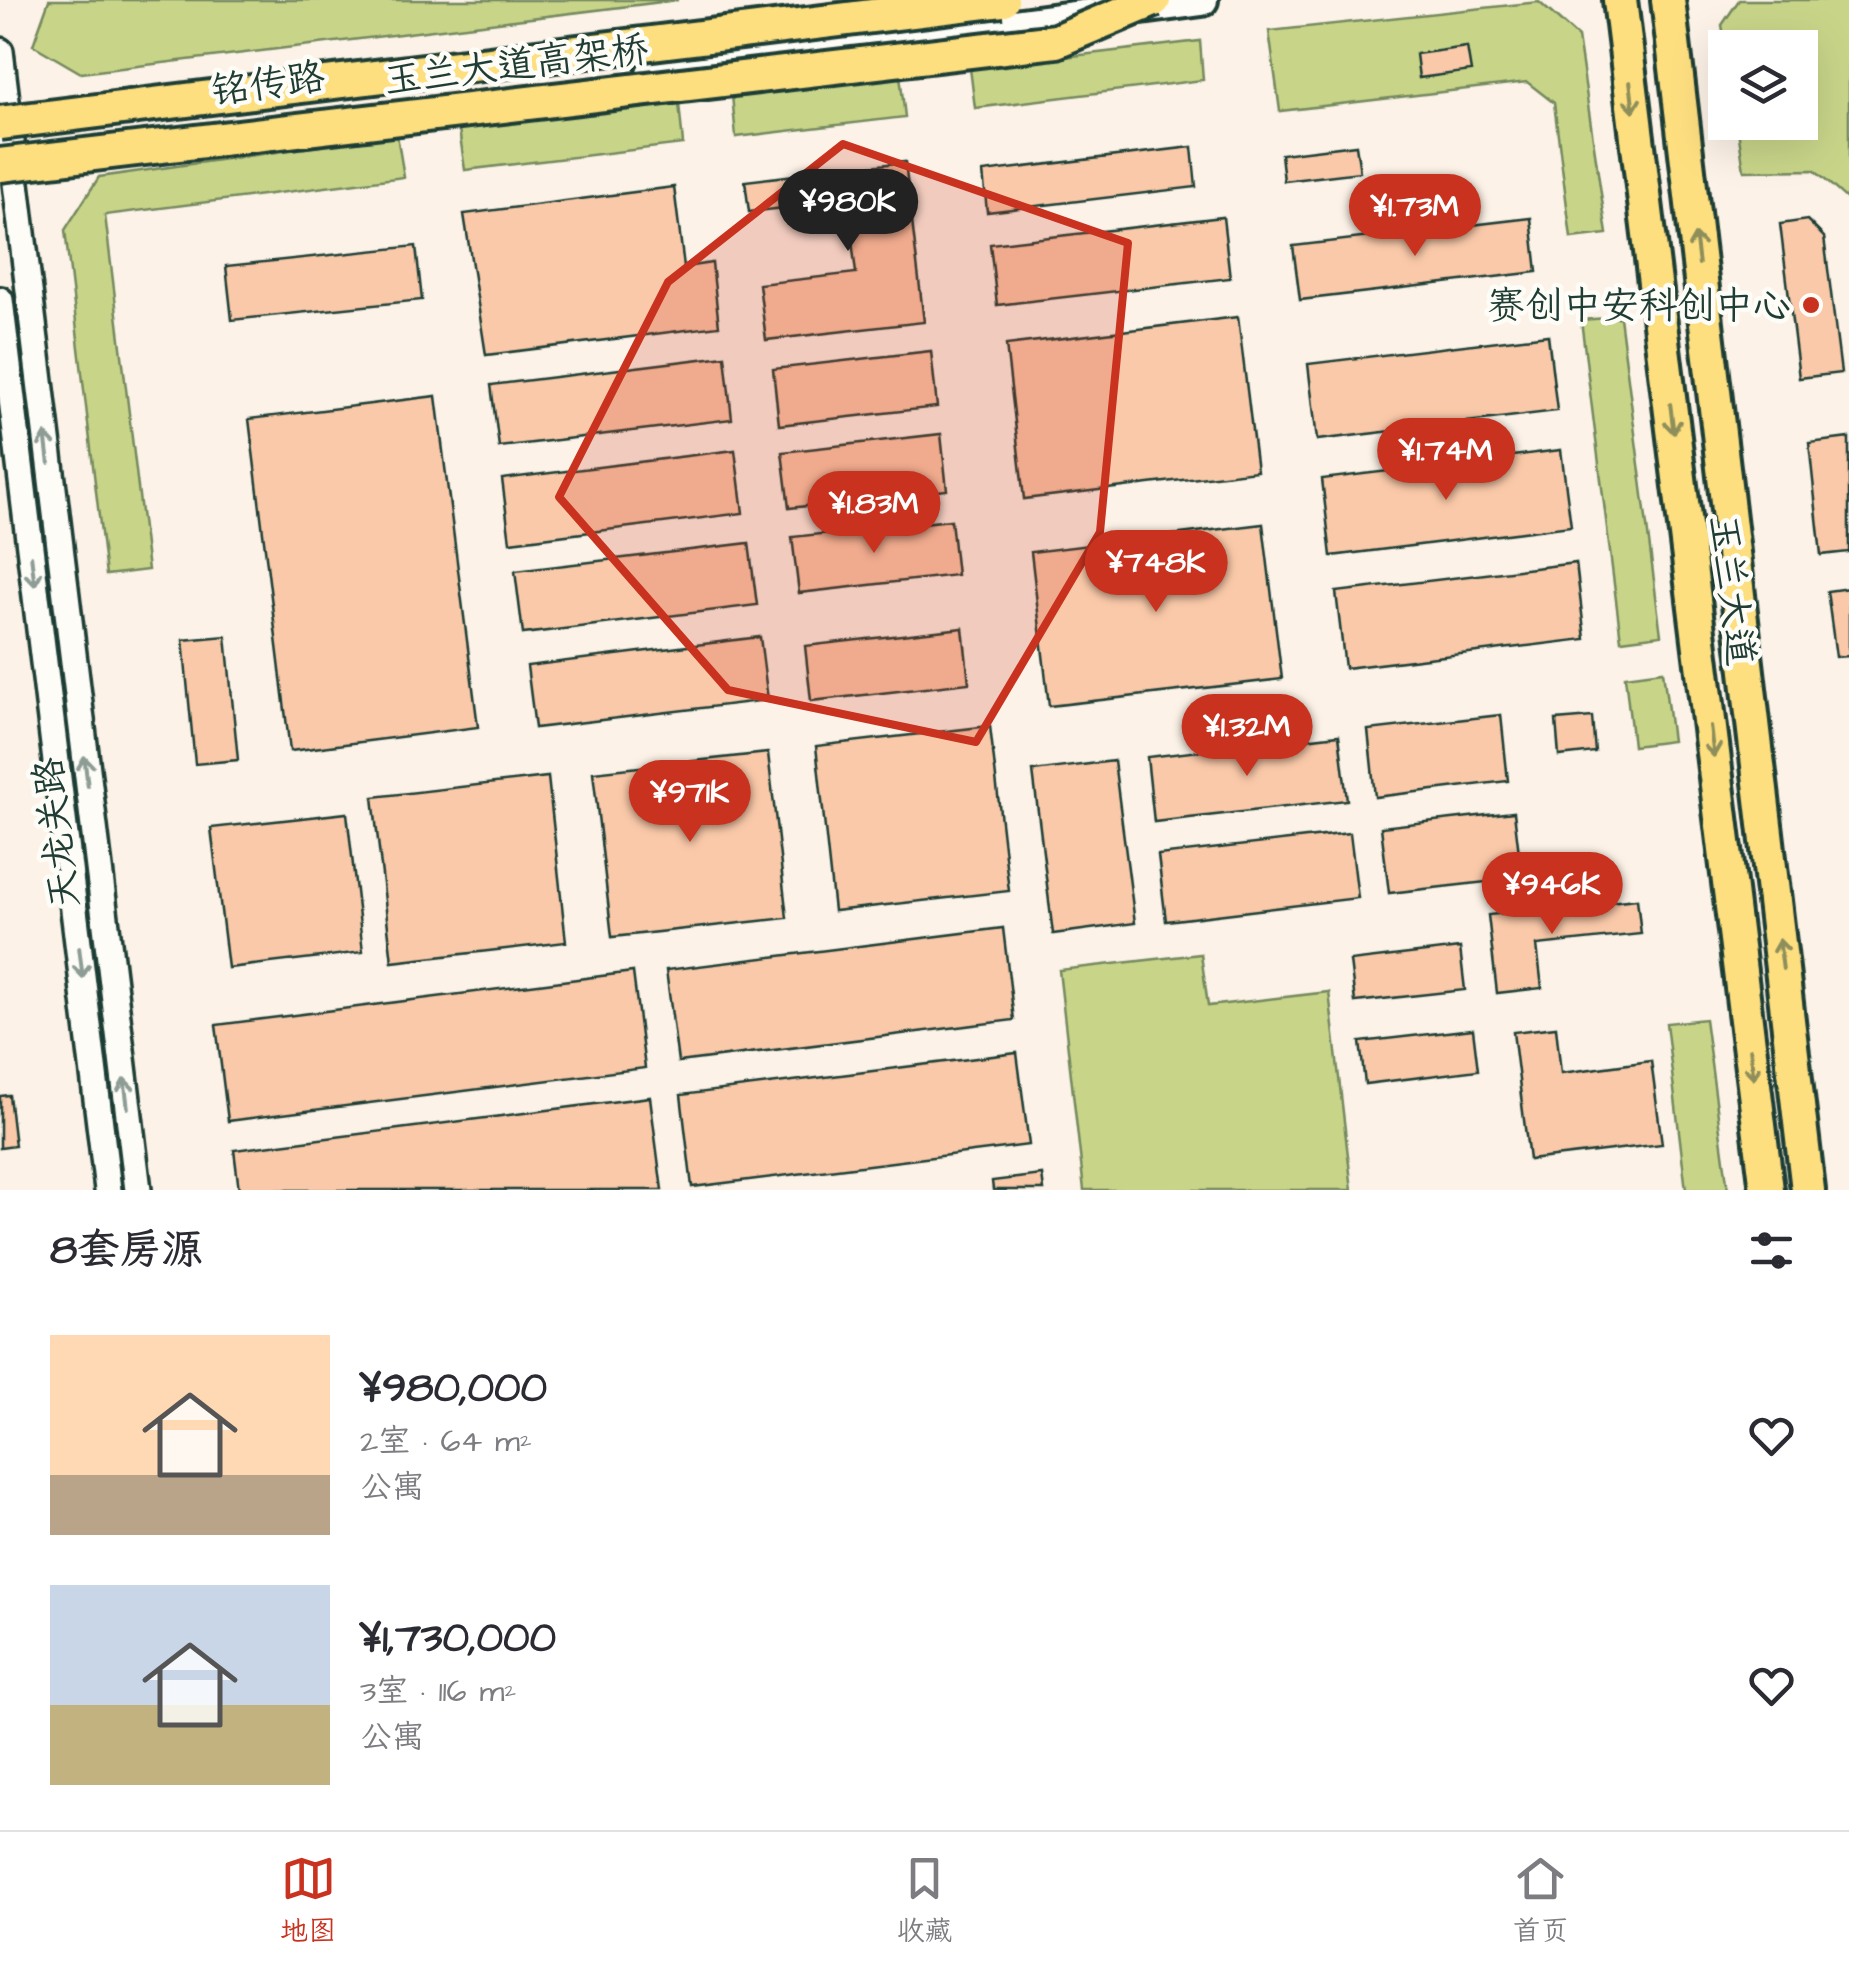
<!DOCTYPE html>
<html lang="zh">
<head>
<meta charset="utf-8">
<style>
	:root { --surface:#fff; --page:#f7f7f7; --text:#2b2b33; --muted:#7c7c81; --line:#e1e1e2; --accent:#c8321e }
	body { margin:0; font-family:"Architects Daughter","LXGW WenKai TC",sans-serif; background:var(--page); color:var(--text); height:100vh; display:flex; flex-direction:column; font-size:38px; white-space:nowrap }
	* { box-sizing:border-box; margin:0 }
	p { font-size:32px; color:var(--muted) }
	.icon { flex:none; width:55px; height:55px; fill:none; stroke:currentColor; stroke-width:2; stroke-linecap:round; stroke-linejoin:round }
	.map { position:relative; height:1190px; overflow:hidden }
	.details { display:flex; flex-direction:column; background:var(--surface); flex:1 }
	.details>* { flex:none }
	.fabs { position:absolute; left:1708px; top:30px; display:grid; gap:20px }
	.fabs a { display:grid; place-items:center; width:110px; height:110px; border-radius:0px; background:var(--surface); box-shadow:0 10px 40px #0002; font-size:50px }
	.price { position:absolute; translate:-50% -85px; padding:0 22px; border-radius:35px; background:var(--accent); color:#fff; font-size:32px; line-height:65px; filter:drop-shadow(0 2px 5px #0008) }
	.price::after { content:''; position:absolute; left:50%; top:60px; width:30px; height:22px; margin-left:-15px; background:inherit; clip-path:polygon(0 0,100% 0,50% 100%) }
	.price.selected { background:#222; color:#fff }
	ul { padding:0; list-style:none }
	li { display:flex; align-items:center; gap:30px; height:250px; padding:0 50px }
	li span { display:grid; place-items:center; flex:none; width:280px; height:200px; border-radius:0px; color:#555 }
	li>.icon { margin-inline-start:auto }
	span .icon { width:120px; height:120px; fill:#fffc; stroke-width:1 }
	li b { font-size:42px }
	h2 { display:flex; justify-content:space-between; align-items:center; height:120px; padding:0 50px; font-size:42px }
	.tab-bar { display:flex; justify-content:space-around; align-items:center; height:140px; border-top:2px solid var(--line); background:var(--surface); font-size:28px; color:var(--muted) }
	.tab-bar a { display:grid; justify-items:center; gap:5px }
	.tab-bar .selected { color:var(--accent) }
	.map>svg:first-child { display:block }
</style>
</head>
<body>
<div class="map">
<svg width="1849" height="1190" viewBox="0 0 1849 1190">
	<rect width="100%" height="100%" fill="#fcf2e7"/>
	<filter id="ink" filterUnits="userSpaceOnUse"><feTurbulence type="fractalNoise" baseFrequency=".01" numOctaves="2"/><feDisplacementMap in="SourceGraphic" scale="20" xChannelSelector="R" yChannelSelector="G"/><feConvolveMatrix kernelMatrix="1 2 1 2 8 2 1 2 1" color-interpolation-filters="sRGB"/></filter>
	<g filter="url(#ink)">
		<g fill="#c8d589" stroke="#74895e" stroke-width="2.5">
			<path d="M 49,0 L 678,0 L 81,73 L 33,45 Z"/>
			<path d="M 1739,0 L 1849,0 L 1849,201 L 1814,170 L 1744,171 L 1737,123 L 1800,122 L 1800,48 L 1726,47 L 1722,25 Z"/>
			<path d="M 1539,2 L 1578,37 L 1607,234 L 1571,238 L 1554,103 L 1527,82 L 1280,111 L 1269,31 Z"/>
			<path d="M 1200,41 L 1203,80 L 975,108 L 970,68 Z"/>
			<path d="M 900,75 L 905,117 L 736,137 L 732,95 Z"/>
			<path d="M 679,103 L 683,144 L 465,170 L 459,129 Z"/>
			<path d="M 397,135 L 404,177 L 105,215 L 148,570 L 106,575 L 65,230 L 99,177 Z"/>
			<path d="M 1620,317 L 1661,635 L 1621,640 L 1581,320 Z"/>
			<path d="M 1663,671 L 1672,741 L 1633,746 L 1625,676 Z"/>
			<path d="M 1201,954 L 1208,1006 L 1329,992 L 1352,1190 L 1084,1190 L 1059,970 Z"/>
			<path d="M 1705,1019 L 1728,1190 L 1686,1190 L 1666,1023 Z"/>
		</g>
		<g fill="#fac9a9" stroke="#1f3d34" stroke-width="2.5">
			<path d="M 1467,47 L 1471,71 L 1419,78 L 1416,54 Z"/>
			<path d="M 1356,145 L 1360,172 L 1284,181 L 1281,154 Z"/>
			<path d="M 1192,147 L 1196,187 L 987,212 L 983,172 Z"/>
			<path d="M 905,162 L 924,322 L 766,340 L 759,284 L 856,273 L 847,201 L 749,212 L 745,181 Z"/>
			<path d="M 674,187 L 684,267 L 712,263 L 719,326 L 486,355 L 464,214 Z"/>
			<path d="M 1223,217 L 1230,278 L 997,305 L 990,244 Z"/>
			<path d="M 1531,218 L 1537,272 L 1300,300 L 1293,246 Z"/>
			<path d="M 1807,220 L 1824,237 L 1841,373 L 1799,378 L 1780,224 Z"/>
			<path d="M 416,246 L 422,300 L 232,320 L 226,266 Z"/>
			<path d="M 1238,317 L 1257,471 L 1024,499 L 1006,345 Z"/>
			<path d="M 1548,335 L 1557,411 L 1317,440 L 1308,364 Z"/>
			<path d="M 931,351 L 937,407 L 779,425 L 773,369 Z"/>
			<path d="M 725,356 L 732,419 L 499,447 L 491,385 Z"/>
			<path d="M 436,396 L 478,727 L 290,751 L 249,419 Z"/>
			<path d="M 941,434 L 947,490 L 789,508 L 782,452 Z"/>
			<path d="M 1849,438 L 1849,552 L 1821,555 L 1809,443 Z"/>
			<path d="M 735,450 L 743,513 L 510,542 L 502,479 Z"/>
			<path d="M 1561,450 L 1571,526 L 1331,556 L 1322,479 Z"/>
			<path d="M 951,520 L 957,575 L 799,593 L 792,537 Z"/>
			<path d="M 1263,524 L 1282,679 L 1049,706 L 1031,552 Z"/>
			<path d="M 749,543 L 757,605 L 523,634 L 515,571 Z"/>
			<path d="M 1576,563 L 1585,639 L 1345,668 L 1336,592 Z"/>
			<path d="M 1849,588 L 1849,656 L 1836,657 L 1827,591 Z"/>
			<path d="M 963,628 L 969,683 L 811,701 L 805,646 Z"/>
			<path d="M 226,636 L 238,760 L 195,764 L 183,640 Z"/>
			<path d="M 760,637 L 768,700 L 535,728 L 527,666 Z"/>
			<path d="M 1501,715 L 1508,781 L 1375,797 L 1368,730 Z"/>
			<path d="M 1592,717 L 1595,752 L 1559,756 L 1556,720 Z"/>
			<path d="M 990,726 L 1009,891 L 834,911 L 816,746 Z"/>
			<path d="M 1339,735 L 1347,800 L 1154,822 L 1147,757 Z"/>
			<path d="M 768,753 L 787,918 L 612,937 L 593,772 Z"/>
			<path d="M 1114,761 L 1135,923 L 1053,934 L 1033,771 Z"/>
			<path d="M 548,777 L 566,942 L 392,962 L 373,797 Z"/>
			<path d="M 1514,812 L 1522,878 L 1389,893 L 1381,827 Z"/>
			<path d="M 347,813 L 363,952 L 228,968 L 211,828 Z"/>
			<path d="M 1350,833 L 1358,898 L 1166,921 L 1158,855 Z"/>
			<path d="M 1637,899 L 1641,934 L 1537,945 L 1542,988 L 1497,993 L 1488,915 Z"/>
			<path d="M 1003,928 L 1014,1020 L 678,1062 L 666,970 Z"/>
			<path d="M 1460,948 L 1465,990 L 1355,1002 L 1350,961 Z"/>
			<path d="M 633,972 L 645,1068 L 228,1121 L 216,1025 Z"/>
			<path d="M 1556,1027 L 1561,1073 L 1651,1061 L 1662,1144 L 1529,1160 L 1513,1032 Z"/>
			<path d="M 1473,1029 L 1478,1070 L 1365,1084 L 1360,1042 Z"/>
			<path d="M 1017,1053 L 1029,1145 L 692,1187 L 681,1095 Z"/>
			<path d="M 9,1095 L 15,1146 L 0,1148 L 0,1096 Z"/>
			<path d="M 650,1097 L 662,1190 L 239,1190 L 234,1150 Z"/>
			<path d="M 1042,1175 L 1044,1190 L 993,1190 L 992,1181 Z"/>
		</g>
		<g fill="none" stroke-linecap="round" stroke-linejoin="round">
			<defs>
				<g id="tertiary">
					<path d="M 0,51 L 138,1190"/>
					<path d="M 0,300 L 108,1190"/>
				</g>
				<path id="secondary" d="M 652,73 L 1202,0"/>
				<g id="primary">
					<path d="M 1620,0 L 1767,1190"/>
					<path d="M 1668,0 L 1808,1190"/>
				</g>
			</defs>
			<use href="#tertiary" stroke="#1f3d34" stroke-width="32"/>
			<use href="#secondary" stroke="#1f3d34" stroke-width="38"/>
			<use href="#primary" stroke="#1f3d34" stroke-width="40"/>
			<use href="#tertiary" stroke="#fdfcf7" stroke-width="25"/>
			<use href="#secondary" stroke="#fdfcf7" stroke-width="30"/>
			<use href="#primary" stroke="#fedf80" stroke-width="32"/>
			<defs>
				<g id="primary-bridge">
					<path d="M 0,123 L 1002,0"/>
					<path d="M 0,165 L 1056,41 L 1154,0"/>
				</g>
			</defs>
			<use href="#primary-bridge" stroke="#1f3d34" stroke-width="40" stroke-linecap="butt"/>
			<use href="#primary-bridge" stroke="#fedf80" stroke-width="32"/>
		</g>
		<defs><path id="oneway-shaft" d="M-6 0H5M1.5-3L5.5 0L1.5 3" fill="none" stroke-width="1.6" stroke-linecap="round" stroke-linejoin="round" transform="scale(2.5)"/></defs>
		<g stroke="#8e8e5a">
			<use href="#oneway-shaft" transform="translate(1632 97) rotate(83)"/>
			<use href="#oneway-shaft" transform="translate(1697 249) rotate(-97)"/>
			<use href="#oneway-shaft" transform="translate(1672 419) rotate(83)"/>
			<use href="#oneway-shaft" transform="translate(1712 742) rotate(83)"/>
			<use href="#oneway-shaft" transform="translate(1781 954) rotate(-97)"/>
			<use href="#oneway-shaft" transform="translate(1752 1064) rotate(83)"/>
		</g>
		<g stroke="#8e9c96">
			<use href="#oneway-shaft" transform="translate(47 448) rotate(-97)"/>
			<use href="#oneway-shaft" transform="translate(33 571) rotate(83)"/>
			<use href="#oneway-shaft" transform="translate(86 771) rotate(-97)"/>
			<use href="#oneway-shaft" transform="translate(81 963) rotate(83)"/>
			<use href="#oneway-shaft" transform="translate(126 1093) rotate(-97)"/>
		</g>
	</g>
	<path fill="#c8321e" fill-opacity="0.2" stroke="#c8321e" stroke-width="8" stroke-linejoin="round" d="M 843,144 L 1128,243 L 1100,532 L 976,742 L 728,690 L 559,497 L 668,282 Z"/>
	<circle fill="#c8321e" stroke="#fdfcf7" stroke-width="4" cx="1811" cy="305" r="10"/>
	<g text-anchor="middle" stroke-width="9" stroke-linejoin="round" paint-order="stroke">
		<g font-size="38" fill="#1f3d34" stroke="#fdfcf7">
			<text transform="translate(516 64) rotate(-7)" y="13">玉兰大道高架桥</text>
			<text transform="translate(268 83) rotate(-8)" y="13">铭传路</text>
			<text transform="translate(1733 590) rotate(83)" y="13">玉兰大道</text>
			<text transform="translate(56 833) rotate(-97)" y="13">天龙关路</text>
		</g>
		<g font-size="38" fill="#1f3d34" stroke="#fdfcf7" text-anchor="end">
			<text x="1791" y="318">赛创中安科创中心</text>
		</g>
	</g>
</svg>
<div class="fabs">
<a><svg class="icon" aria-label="layers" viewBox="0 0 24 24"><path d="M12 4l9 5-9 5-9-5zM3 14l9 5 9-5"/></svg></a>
</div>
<b class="price selected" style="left:848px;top:254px">¥980K</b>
<b class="price" style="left:1415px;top:259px">¥1.73M</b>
<b class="price" style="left:1446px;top:503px">¥1.74M</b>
<b class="price" style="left:874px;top:556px">¥1.83M</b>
<b class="price" style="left:1156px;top:615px">¥748K</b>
<b class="price" style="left:1247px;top:779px">¥1.32M</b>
<b class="price" style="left:690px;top:845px">¥971K</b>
<b class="price" style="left:1552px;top:937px">¥946K</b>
</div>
<section class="details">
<h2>8套房源<svg class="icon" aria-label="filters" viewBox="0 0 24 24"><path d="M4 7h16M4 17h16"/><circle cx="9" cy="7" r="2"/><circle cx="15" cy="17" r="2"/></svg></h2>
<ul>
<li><span style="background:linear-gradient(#ffd9b3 70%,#b9a48a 0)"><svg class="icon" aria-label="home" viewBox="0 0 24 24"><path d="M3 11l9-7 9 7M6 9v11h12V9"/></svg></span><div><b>¥980,000</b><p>2室 · 64 m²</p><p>公寓</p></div><svg class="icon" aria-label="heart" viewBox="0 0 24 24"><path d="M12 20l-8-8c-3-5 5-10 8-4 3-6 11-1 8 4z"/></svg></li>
<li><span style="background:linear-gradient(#c9d6e8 60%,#c2b280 0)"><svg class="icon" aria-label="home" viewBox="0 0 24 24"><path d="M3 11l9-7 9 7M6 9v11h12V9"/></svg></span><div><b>¥1,730,000</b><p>3室 · 116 m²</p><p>公寓</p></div><svg class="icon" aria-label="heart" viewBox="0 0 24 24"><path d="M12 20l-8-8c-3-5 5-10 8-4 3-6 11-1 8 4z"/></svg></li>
</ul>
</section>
<nav class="tab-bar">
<a class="selected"><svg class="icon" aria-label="map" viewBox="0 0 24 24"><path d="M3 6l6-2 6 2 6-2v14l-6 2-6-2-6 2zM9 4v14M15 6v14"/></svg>地图</a>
<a><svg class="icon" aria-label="saved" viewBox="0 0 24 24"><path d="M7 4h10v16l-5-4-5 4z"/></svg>收藏</a>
<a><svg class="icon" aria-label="home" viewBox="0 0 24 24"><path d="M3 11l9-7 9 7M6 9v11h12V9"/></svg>首页</a>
</nav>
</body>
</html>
